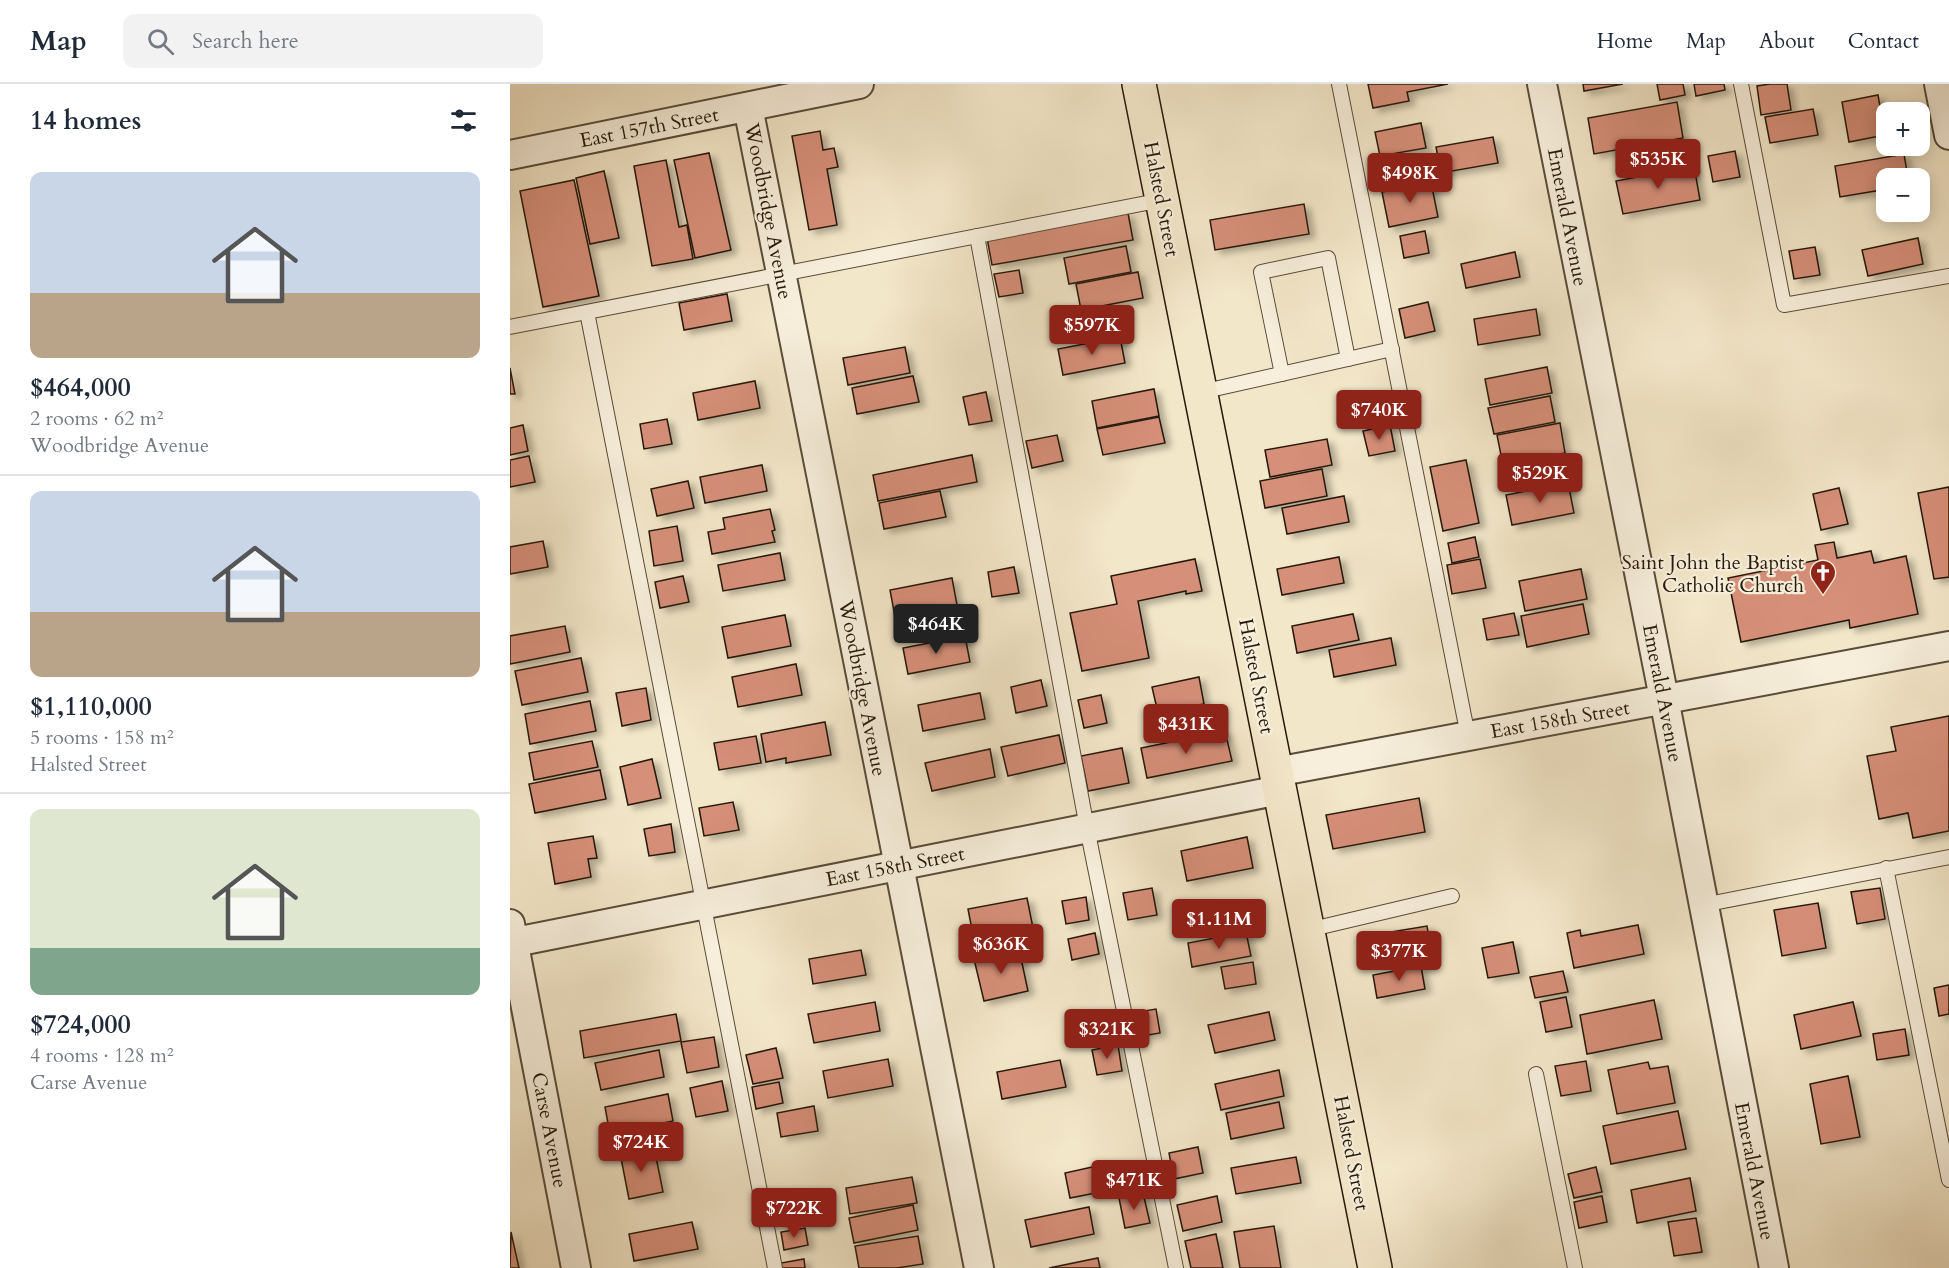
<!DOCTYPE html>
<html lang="en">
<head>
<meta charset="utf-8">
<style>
	:root { --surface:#fff; --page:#f2f2f3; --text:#1f2937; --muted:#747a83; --line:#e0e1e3; --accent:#8f2418 }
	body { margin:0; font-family:Cardo,serif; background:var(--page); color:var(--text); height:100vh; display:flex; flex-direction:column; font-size:22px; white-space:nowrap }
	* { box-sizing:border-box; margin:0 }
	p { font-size:20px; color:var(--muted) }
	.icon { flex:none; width:33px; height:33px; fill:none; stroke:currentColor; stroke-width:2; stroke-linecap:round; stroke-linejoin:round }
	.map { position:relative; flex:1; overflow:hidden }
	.drawer { display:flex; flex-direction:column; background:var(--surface); width:510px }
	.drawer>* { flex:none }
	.buttons { position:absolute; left:1366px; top:18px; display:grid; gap:12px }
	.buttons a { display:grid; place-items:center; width:54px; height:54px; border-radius:12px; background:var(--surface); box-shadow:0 3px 15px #0003; font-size:30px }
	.price { position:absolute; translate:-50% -51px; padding:0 14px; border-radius:6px; background:var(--accent); color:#fff; font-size:20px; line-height:39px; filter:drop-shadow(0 2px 3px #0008) }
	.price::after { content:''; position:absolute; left:50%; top:36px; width:18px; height:14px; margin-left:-9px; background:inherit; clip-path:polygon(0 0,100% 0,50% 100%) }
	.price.on { background:#222; color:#fff }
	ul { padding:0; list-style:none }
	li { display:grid; align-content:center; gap:12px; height:318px; padding:0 30px }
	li+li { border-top:2px solid var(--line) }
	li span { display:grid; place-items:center; height:186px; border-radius:12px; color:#555 }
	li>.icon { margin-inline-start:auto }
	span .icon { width:108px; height:108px; fill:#fffc; stroke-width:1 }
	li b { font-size:26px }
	h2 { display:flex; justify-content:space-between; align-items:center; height:72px; padding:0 30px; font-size:26px }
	header { display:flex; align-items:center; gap:36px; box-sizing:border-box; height:84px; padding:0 30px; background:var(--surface); border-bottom:2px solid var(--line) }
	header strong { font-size:28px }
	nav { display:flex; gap:33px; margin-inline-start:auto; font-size:21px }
	.search { width:420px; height:54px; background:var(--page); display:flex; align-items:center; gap:15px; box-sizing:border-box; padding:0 21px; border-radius:12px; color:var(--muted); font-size:22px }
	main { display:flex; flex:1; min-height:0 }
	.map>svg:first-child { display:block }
</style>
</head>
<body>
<header>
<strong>Map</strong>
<div class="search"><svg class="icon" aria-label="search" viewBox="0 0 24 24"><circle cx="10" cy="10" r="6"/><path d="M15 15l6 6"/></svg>Search here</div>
<nav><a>Home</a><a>Map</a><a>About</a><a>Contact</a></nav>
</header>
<main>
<section class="drawer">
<h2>14 homes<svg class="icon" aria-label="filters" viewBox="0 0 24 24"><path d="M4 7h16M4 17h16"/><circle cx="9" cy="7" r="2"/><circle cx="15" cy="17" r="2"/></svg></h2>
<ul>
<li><span style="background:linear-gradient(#c9d6e8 65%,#b9a48a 0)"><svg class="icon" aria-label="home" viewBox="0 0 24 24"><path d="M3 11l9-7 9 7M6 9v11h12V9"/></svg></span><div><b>$464,000</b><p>2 rooms · 62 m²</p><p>Woodbridge Avenue</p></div></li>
<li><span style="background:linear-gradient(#c9d6e8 65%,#b9a48a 0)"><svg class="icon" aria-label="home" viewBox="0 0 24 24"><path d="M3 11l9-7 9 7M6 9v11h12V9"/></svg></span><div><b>$1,110,000</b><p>5 rooms · 158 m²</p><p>Halsted Street</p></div></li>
<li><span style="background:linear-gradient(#dfe7d0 75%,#7fa58c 0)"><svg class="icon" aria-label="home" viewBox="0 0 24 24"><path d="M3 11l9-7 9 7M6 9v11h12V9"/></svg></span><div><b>$724,000</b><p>4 rooms · 128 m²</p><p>Carse Avenue</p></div></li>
</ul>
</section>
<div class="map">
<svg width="1439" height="1184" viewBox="0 0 1439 1184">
	<defs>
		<filter id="shadow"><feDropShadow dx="6" dy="4" stdDeviation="3" flood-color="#0004"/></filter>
	</defs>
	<rect width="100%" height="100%" fill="#f3e7c9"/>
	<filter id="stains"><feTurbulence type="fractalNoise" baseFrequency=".00333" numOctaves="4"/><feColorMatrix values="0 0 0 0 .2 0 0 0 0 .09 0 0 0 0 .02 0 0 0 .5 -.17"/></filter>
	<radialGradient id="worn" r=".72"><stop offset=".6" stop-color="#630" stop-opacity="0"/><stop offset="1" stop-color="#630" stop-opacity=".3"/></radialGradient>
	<g fill="#d68f79" stroke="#251909" stroke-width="1.5" filter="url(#shadow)">
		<path d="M 858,0 L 938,0 L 897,8 L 899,17 L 863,24 Z"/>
		<path d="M 1073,0 L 1113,0 L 1074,7 Z"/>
		<path d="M 1147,0 L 1173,0 L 1175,11 L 1150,16 Z"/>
		<path d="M 1184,0 L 1214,0 L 1215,6 L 1186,12 Z"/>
		<path d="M 1260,0 L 1277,0 L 1281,26 L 1251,31 L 1247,2 Z"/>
		<path d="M 1368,11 L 1375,51 L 1339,58 L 1332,18 Z"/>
		<path d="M 1167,18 L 1173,54 L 1084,70 L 1078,34 Z"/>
		<path d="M 1303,25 L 1308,51 L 1260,59 L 1255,33 Z"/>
		<path d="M 911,39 L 916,64 L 870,72 L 865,48 Z"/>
		<path d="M 310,47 L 313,66 L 324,64 L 328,83 L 317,85 L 327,141 L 299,146 L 282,52 Z"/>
		<path d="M 983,53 L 988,79 L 931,89 L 926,63 Z"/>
		<path d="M 1225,67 L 1230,93 L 1203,98 L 1198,72 Z"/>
		<path d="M 199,69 L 221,166 L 185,174 L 164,76 Z"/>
		<path d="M 1394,70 L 1398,94 L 1377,94 L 1377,105 L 1330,113 L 1325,82 Z"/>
		<path d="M 894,74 L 899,99 L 872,104 L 868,78 Z"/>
		<path d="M 156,76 L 169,143 L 177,141 L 183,175 L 142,182 L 124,82 Z"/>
		<path d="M 1184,82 L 1190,116 L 1113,130 L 1106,97 Z"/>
		<path d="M 94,87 L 109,154 L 80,160 L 66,94 Z"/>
		<path d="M 64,96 L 89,212 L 33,223 L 10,107 Z"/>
		<path d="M 921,98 L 928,133 L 879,143 L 872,108 Z"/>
		<path d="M 794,120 L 799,150 L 705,166 L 700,136 Z"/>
		<path d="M 618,129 L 623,156 L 482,181 L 477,154 Z"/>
		<path d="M 915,147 L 919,169 L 894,174 L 890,152 Z"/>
		<path d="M 1408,154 L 1413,180 L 1358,192 L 1352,166 Z"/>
		<path d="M 616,162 L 621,188 L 559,200 L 554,174 Z"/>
		<path d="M 1305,163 L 1310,191 L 1284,195 L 1279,167 Z"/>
		<path d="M 1005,168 L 1010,193 L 956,204 L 951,180 Z"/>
		<path d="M 509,186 L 513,209 L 489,213 L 484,190 Z"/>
		<path d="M 628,188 L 633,214 L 571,226 L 566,200 Z"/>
		<path d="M 217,210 L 222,237 L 174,246 L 169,219 Z"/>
		<path d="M 918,218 L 925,247 L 895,254 L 889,225 Z"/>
		<path d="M 1026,225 L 1030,251 L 968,261 L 964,235 Z"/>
		<path d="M 610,253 L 615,279 L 553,291 L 548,265 Z"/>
		<path d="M 395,263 L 400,289 L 338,301 L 333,274 Z"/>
		<path d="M 1037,283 L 1042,309 L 980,321 L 975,295 Z"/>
		<path d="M 0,284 L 5,310 L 0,310 Z"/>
		<path d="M 403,292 L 409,318 L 347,330 L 342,304 Z"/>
		<path d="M 245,297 L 250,324 L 188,336 L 183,309 Z"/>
		<path d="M 644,305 L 649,332 L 587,344 L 582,317 Z"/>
		<path d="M 476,308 L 482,337 L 459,341 L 453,313 Z"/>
		<path d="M 1040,312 L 1045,338 L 984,350 L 978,324 Z"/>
		<path d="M 649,333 L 655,359 L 593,371 L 587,345 Z"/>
		<path d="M 157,335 L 162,360 L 134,365 L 130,340 Z"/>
		<path d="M 1050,339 L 1055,369 L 993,381 L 987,351 Z"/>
		<path d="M 13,341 L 18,367 L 0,371 L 0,344 Z"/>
		<path d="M 880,341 L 885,367 L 859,372 L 853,347 Z"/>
		<path d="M 547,351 L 553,377 L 522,384 L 516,357 Z"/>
		<path d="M 817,355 L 822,381 L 760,393 L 755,366 Z"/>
		<path d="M 462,371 L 467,398 L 368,417 L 363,391 Z"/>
		<path d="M 19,372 L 25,398 L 0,403 L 0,376 Z"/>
		<path d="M 956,376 L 969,439 L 933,447 L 920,383 Z"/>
		<path d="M 252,381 L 257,407 L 195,419 L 190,393 Z"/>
		<path d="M 812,385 L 817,412 L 755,424 L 750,397 Z"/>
		<path d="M 178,397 L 184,424 L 147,432 L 141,405 Z"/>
		<path d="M 1058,399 L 1064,429 L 1002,441 L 996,411 Z"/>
		<path d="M 1439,403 L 1439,493 L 1424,495 L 1408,409 Z"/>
		<path d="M 1329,404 L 1338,440 L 1311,446 L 1303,410 Z"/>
		<path d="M 430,407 L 436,433 L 374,445 L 369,419 Z"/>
		<path d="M 834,412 L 839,438 L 777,450 L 772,424 Z"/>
		<path d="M 260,425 L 265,446 L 262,447 L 265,458 L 202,470 L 198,448 L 215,445 L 213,434 Z"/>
		<path d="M 167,442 L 173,477 L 144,482 L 139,447 Z"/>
		<path d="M 965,453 L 969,473 L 942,479 L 938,459 Z"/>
		<path d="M 33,457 L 38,483 L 0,490 L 0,463 Z"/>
		<path d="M 1324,458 L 1327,474 L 1361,467 L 1364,479 L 1396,472 L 1408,530 L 1340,544 L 1339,536 L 1231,558 L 1218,494 L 1308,476 L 1305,461 Z"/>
		<path d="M 270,469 L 275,496 L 213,507 L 208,481 Z"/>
		<path d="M 829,473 L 834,499 L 772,511 L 767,485 Z"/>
		<path d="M 685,475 L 692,507 L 676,510 L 676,507 L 628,517 L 639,574 L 572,587 L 560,529 L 607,520 L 601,492 Z"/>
		<path d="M 970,475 L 976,504 L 942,510 L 937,481 Z"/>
		<path d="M 504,483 L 509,509 L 482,513 L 478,488 Z"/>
		<path d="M 1071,485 L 1077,515 L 1015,527 L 1009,497 Z"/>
		<path d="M 173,492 L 179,518 L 150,524 L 145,498 Z"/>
		<path d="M 442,494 L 447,521 L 385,533 L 380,506 Z"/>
		<path d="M 1073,520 L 1079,550 L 1017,563 L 1011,532 Z"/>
		<path d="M 1004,529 L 1009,551 L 977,556 L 973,535 Z"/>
		<path d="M 843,530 L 849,556 L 787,569 L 782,542 Z"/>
		<path d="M 275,531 L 281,562 L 218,574 L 212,543 Z"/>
		<path d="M 55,542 L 60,568 L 0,580 L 0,552 Z"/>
		<path d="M 455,552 L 460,578 L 398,590 L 393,564 Z"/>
		<path d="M 881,554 L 886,581 L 824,593 L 819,566 Z"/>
		<path d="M 71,574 L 78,608 L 12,621 L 5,587 Z"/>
		<path d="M 286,580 L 292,611 L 228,623 L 222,593 Z"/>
		<path d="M 689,593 L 694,620 L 648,629 L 642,603 Z"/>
		<path d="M 531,596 L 537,622 L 506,629 L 501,603 Z"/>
		<path d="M 136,604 L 141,636 L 112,642 L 106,609 Z"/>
		<path d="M 470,609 L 475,635 L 413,647 L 408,621 Z"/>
		<path d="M 591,611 L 597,639 L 574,644 L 568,616 Z"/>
		<path d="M 80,617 L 86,647 L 20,660 L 15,630 Z"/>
		<path d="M 1439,632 L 1439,747 L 1403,754 L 1398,729 L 1369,735 L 1357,672 L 1386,667 L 1381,643 Z"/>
		<path d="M 315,638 L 321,671 L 276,679 L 276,674 L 256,678 L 251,650 Z"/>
		<path d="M 715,647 L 722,677 L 637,694 L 631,664 Z"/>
		<path d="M 549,651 L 555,679 L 498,692 L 491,663 Z"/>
		<path d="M 246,652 L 251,679 L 209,686 L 204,659 Z"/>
		<path d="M 82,657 L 88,683 L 24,696 L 19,669 Z"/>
		<path d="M 612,664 L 619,699 L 578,707 L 571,672 Z"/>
		<path d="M 480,665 L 485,693 L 422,707 L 415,679 Z"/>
		<path d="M 142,675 L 151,714 L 118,721 L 110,683 Z"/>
		<path d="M 90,686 L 96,715 L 25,729 L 19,700 Z"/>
		<path d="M 909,714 L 915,748 L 823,765 L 816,731 Z"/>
		<path d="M 223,718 L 229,746 L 194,752 L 189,724 Z"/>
		<path d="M 161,740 L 165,768 L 139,772 L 134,745 Z"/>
		<path d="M 83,752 L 87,774 L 78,775 L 81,793 L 45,800 L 38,759 Z"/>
		<path d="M 737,753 L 743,784 L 677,797 L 671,767 Z"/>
		<path d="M 642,804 L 647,831 L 618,836 L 613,809 Z"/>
		<path d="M 1370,804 L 1375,835 L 1347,840 L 1341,808 Z"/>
		<path d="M 576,813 L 579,836 L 556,840 L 552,817 Z"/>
		<path d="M 517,814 L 524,849 L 465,861 L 458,825 Z"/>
		<path d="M 1308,819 L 1316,864 L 1272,872 L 1264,826 Z"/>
		<path d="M 1128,841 L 1134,870 L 1064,884 L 1057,849 L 1070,846 L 1071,852 Z"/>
		<path d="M 917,842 L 921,868 L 867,878 L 862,851 Z"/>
		<path d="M 736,848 L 741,872 L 682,883 L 678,859 Z"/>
		<path d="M 585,849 L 589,870 L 562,876 L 558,855 Z"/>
		<path d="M 1003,858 L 1009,889 L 978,894 L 972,864 Z"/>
		<path d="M 509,865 L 518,907 L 474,917 L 464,875 Z"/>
		<path d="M 351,866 L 356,891 L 303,900 L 299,875 Z"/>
		<path d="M 743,878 L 746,900 L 715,905 L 711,883 Z"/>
		<path d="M 911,882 L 915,905 L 867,914 L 863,891 Z"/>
		<path d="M 1053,887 L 1058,908 L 1025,914 L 1020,893 Z"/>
		<path d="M 1439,901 L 1439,930 L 1429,932 L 1424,904 Z"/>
		<path d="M 1056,913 L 1062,943 L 1036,948 L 1030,918 Z"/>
		<path d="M 1144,916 L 1152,955 L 1077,970 L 1070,931 Z"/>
		<path d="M 365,918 L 370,947 L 304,959 L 298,930 Z"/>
		<path d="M 1343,918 L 1351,952 L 1291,965 L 1284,931 Z"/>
		<path d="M 646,925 L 650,949 L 633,952 L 628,928 Z"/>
		<path d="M 759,928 L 765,956 L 705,969 L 698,941 Z"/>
		<path d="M 166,930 L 171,957 L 74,974 L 70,947 Z"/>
		<path d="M 1395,945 L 1399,971 L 1367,976 L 1363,950 Z"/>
		<path d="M 204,953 L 209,983 L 177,989 L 171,958 Z"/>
		<path d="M 608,961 L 612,987 L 587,991 L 582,966 Z"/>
		<path d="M 266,964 L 273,994 L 243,1000 L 236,971 Z"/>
		<path d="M 149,966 L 154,993 L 91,1006 L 85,979 Z"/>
		<path d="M 378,975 L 383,1002 L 318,1014 L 313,987 Z"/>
		<path d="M 550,976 L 556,1003 L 492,1015 L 487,988 Z"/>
		<path d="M 1076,977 L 1081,1007 L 1051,1012 L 1045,982 Z"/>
		<path d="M 1138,978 L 1140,985 L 1158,982 L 1165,1019 L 1107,1030 L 1098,986 Z"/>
		<path d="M 769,986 L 774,1012 L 711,1026 L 705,1000 Z"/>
		<path d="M 1338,992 L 1350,1053 L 1311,1060 L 1300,1000 Z"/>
		<path d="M 212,997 L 218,1027 L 186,1033 L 180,1004 Z"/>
		<path d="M 269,998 L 273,1019 L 246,1025 L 242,1003 Z"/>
		<path d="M 158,1010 L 163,1037 L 100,1050 L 95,1023 Z"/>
		<path d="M 769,1018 L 774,1044 L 721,1055 L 716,1029 Z"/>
		<path d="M 304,1022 L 308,1047 L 271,1053 L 267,1029 Z"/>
		<path d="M 1168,1027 L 1176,1065 L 1101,1080 L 1093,1042 Z"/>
		<path d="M 144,1063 L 153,1108 L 119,1115 L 110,1069 Z"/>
		<path d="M 688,1063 L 693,1089 L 664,1095 L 659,1069 Z"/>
		<path d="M 786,1073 L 791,1099 L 726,1110 L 721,1084 Z"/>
		<path d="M 605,1078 L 611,1104 L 560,1114 L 555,1089 Z"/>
		<path d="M 1086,1083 L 1092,1108 L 1064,1114 L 1058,1090 Z"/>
		<path d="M 402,1093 L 407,1119 L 340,1130 L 336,1104 Z"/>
		<path d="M 1180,1094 L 1186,1127 L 1127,1139 L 1121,1106 Z"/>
		<path d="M 633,1109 L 640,1139 L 615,1144 L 609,1114 Z"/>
		<path d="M 707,1112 L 712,1138 L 673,1147 L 667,1121 Z"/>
		<path d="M 1092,1112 L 1097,1138 L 1069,1144 L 1064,1118 Z"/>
		<path d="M 403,1121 L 408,1146 L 344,1159 L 339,1134 Z"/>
		<path d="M 579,1123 L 584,1150 L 521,1163 L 515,1136 Z"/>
		<path d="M 1186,1134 L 1192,1168 L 1164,1172 L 1158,1138 Z"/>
		<path d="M 182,1138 L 188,1165 L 124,1177 L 119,1150 Z"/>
		<path d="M 764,1142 L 771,1184 L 730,1184 L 724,1148 Z"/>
		<path d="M 295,1144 L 298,1161 L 274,1166 L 271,1148 Z"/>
		<path d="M 1,1148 L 9,1184 L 0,1184 Z"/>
		<path d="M 706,1150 L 713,1184 L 681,1184 L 675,1157 Z"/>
		<path d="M 408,1152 L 413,1180 L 387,1184 L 349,1184 L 345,1162 Z"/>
		<path d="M 588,1174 L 590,1184 L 539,1184 Z"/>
		<path d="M 294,1175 L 295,1184 L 272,1184 L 271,1179 Z"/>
	</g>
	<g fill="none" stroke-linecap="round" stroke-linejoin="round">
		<defs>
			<g id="service">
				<path d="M 829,0 L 958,652"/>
				<path d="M 1231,0 L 1274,221 L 1439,192"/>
				<path d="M 467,152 L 577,744 L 666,1184"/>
				<path d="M 77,228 L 265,1184"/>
				<path d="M 0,243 L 652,116"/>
				<path d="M 772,290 L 751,188 L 818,174 L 838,275"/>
				<path d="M 691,308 L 882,265"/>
				<path d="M 1376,784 L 1439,1096"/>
				<path d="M 1193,821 L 1439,773"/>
				<path d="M 798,846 L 942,812"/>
				<path d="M 1026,990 L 1065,1184"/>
			</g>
			<g id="minor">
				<path d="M 1032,0 L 1150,594 L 1264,1184"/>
				<path d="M 1429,0 L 1439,51"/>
				<path d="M 238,23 L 469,1184"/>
				<path d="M 0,71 L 349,0"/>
				<path d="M 766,688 L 1439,562"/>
				<path d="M 0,840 L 66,1184"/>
				<path d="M 0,859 L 770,706"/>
			</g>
			<path id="primary" d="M 629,0 L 865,1184"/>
		</defs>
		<use href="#service" stroke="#584c39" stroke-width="16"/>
		<use href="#minor" stroke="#584c39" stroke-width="32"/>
		<use href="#primary" stroke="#251909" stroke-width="36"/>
		<use href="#service" stroke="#f7efdc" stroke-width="14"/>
		<use href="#minor" stroke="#f7efdc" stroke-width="28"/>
		<use href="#primary" stroke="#f3e7c9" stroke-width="33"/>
	</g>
	<defs>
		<symbol id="church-pin" viewBox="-11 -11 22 30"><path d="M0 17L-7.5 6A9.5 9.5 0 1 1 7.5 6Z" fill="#8f2418" stroke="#f7efdc"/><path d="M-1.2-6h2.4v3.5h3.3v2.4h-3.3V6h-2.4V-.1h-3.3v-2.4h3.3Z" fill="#fff"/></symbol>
	</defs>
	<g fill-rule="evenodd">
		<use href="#church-pin" x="1298" y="474" width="30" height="40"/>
	</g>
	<g text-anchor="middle" stroke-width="4.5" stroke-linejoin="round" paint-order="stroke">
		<g font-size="20" fill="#251909" stroke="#f7efdc">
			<text transform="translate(139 43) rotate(-11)" y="7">East 157th Street</text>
			<text transform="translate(652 115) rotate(79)" y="7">Halsted Street</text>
			<text transform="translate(259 127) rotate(79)" y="7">Woodbridge Avenue</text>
			<text transform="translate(1058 133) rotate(79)" y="7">Emerald Avenue</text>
			<text transform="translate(747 592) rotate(79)" y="7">Halsted Street</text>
			<text transform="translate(353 604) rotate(79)" y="7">Woodbridge Avenue</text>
			<text transform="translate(1153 609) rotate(79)" y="7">Emerald Avenue</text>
			<text transform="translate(1050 635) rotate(-10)" y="7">East 158th Street</text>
			<text transform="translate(385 782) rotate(-11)" y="7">East 158th Street</text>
			<text transform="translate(40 1046) rotate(79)" y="7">Carse Avenue</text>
			<text transform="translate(842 1069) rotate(79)" y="7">Halsted Street</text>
			<text transform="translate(1245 1087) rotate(79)" y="7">Emerald Avenue</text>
		</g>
		<g font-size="20" fill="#251909" stroke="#f7efdc" text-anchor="end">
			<text x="1294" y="485">Saint John the Baptist<tspan x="1294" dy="23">Catholic Church</tspan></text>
		</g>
	</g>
	<rect width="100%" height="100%" filter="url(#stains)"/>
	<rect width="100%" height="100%" fill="url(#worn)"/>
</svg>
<div class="buttons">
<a>+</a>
<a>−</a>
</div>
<b class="price" style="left:1148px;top:106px">$535K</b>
<b class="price" style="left:900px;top:120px">$498K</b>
<b class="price" style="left:582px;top:272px">$597K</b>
<b class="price" style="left:869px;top:357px">$740K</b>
<b class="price" style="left:1030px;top:420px">$529K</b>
<b class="price on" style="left:426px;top:571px">$464K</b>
<b class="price" style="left:676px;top:671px">$431K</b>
<b class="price" style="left:709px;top:866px">$1.11M</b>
<b class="price" style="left:491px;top:891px">$636K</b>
<b class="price" style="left:889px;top:898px">$377K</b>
<b class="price" style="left:597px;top:976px">$321K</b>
<b class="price" style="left:131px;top:1089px">$724K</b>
<b class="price" style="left:624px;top:1127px">$471K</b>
<b class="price" style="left:284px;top:1155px">$722K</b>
</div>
</main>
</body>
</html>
